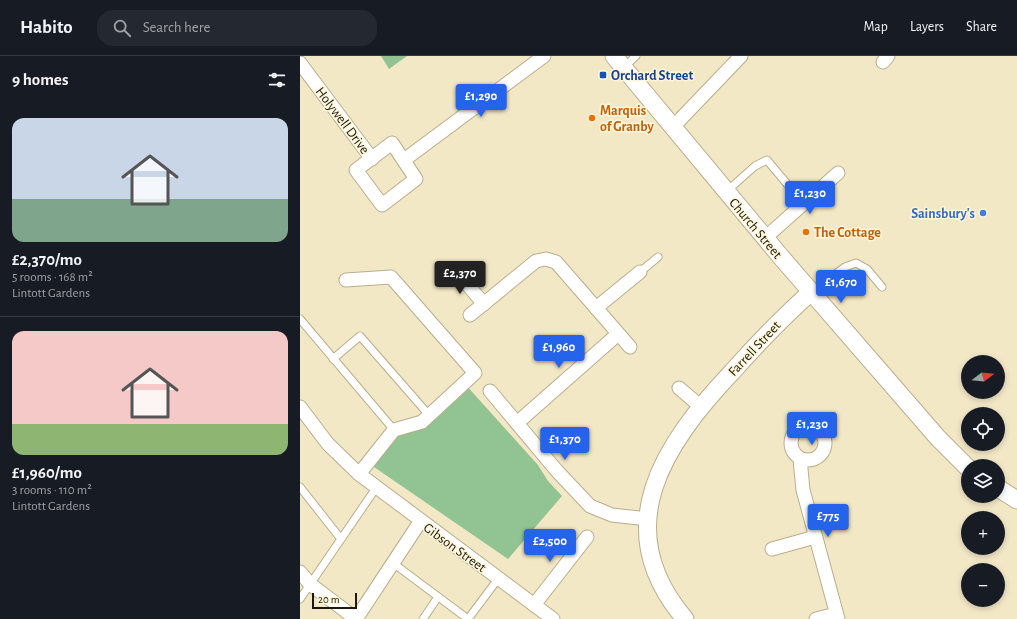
<!DOCTYPE html>
<html lang="en">
<head>
<meta charset="utf-8">
<style>
	:root { --surface:#171b24; --page:#242831; --text:#f1f3f6; --muted:#9ea1a6; --line:#363941; --accent:#2563eb }
	body { margin:0; font-family:"Alegreya Sans",sans-serif; background:var(--page); color:var(--text); height:100vh; display:flex; flex-direction:column; font-size:15px; white-space:nowrap }
	* { box-sizing:border-box; margin:0 }
	p { font-size:13px; color:var(--muted) }
	.icon { flex:none; width:22px; height:22px; fill:none; stroke:currentColor; stroke-width:2; stroke-linecap:round; stroke-linejoin:round }
	.map { position:relative; flex:1; overflow:hidden }
	.details { display:flex; flex-direction:column; background:var(--surface); width:300px }
	.details>* { flex:none }
	.needle { width:26px; rotate:74deg }
	.tools { position:absolute; left:661px; top:299px; display:grid; gap:8px }
	.tools a { display:grid; place-items:center; width:44px; height:44px; border-radius:50%; background:var(--surface); box-shadow:0 2px 6px #0003; font-size:20px }
	.scale { position:absolute; left:12px; bottom:10px; width:45px; box-sizing:border-box; padding-left:4px; border:2px solid #1d190c; border-top:0; font-size:11px; line-height:14px; white-space:nowrap; color:#1d190c; -webkit-text-stroke:3px #fef6da; paint-order:stroke }
	.price { position:absolute; translate:-50% -34px; padding:0 9px; border-radius:4px; background:var(--accent); color:#fff; font-size:13px; line-height:26px; filter:drop-shadow(0 1px 2px #0008) }
	.price::after { content:''; position:absolute; left:50%; top:24px; width:12px; height:9px; margin-left:-6px; background:inherit; clip-path:polygon(0 0,100% 0,50% 100%) }
	.price.current { background:#222; color:#fff }
	ul { padding:0; list-style:none }
	li { display:grid; align-content:center; gap:8px; height:212px; padding:0 12px }
	li+li { border-top:1px solid var(--line) }
	li span { display:grid; place-items:center; height:124px; border-radius:12px; color:#555 }
	li>.icon { margin-inline-start:auto }
	span .icon { width:72px; height:72px; fill:#fffc; stroke-width:1 }
	li b { font-size:17px }
	h2 { display:flex; justify-content:space-between; align-items:center; height:48px; padding:0 12px; font-size:17px }
	header { display:flex; align-items:center; gap:24px; box-sizing:border-box; height:56px; padding:0 20px; background:var(--surface); border-bottom:1px solid var(--line) }
	header strong { font-size:19px }
	nav { display:flex; gap:22px; margin-inline-start:auto; font-size:14px }
	.search { width:280px; height:36px; background:var(--page); display:flex; align-items:center; gap:10px; box-sizing:border-box; padding:0 14px; border-radius:16px; color:var(--muted); font-size:15px }
	main { display:flex; flex:1; min-height:0 }
	.map>svg:first-child { display:block }
</style>
</head>
<body>
<header>
<strong>Habito</strong>
<div class="search"><svg class="icon" aria-label="search" viewBox="0 0 24 24"><circle cx="10" cy="10" r="6"/><path d="M15 15l6 6"/></svg>Search here</div>
<nav><a>Map</a><a>Layers</a><a>Share</a></nav>
</header>
<main>
<section class="details">
<h2>9 homes<svg class="icon" aria-label="filters" viewBox="0 0 24 24"><path d="M4 7h16M4 17h16"/><circle cx="9" cy="7" r="2"/><circle cx="15" cy="17" r="2"/></svg></h2>
<ul>
<li><span style="background:linear-gradient(#c9d6e8 65%,#7fa58c 0)"><svg class="icon" aria-label="home" viewBox="0 0 24 24"><path d="M3 11l9-7 9 7M6 9v11h12V9"/></svg></span><div><b>£2,370/mo</b><p>5 rooms · 168 m²</p><p>Lintott Gardens</p></div></li>
<li><span style="background:linear-gradient(#f6c9c9 75%,#8fb573 0)"><svg class="icon" aria-label="home" viewBox="0 0 24 24"><path d="M3 11l9-7 9 7M6 9v11h12V9"/></svg></span><div><b>£1,960/mo</b><p>3 rooms · 110 m²</p><p>Lintott Gardens</p></div></li>
</ul>
</section>
<div class="map">
<svg width="717" height="563" viewBox="0 0 717 563">
	<rect width="100%" height="100%" fill="#f3e8c6"/>
	<g fill="#92c493">
		<path d="M 81,0 L 107,0 L 89,13 Z"/>
		<path d="M 165,328 L 238,409 L 248,425 L 262,440 L 208,503 L 74,411 L 75,405 L 87,387 Z"/>
	</g>
	<g fill="none" stroke-linecap="round" stroke-linejoin="round">
		<defs>
			<g id="service">
				<path d="M 323,12 L 336,0"/>
				<path d="M 427,135 L 455,110 L 467,104 L 493,135"/>
				<path d="M 340,216 L 358,201"/>
				<path d="M 511,236 L 545,211 L 556,207 L 567,213 L 582,231"/>
				<path d="M 0,263 L 94,374"/>
				<path d="M 33,303 L 60,280 L 129,359"/>
				<path d="M 0,431 L 41,483"/>
				<path d="M 93,507 L 168,563"/>
				<path d="M 0,543 L 76,432"/>
				<path d="M 123,563 L 138,541"/>
				<path d="M 168,563 L 198,523"/>
			</g>
			<g id="minor">
				<path d="M 583,6 L 588,0"/>
				<path d="M 0,7 L 72,103"/>
				<path d="M 372,72 L 441,0"/>
				<path d="M 92,87 L 116,123 L 82,149 L 56,114 Z"/>
				<path d="M 104,104 L 244,0"/>
				<path d="M 465,182 L 538,117"/>
				<path d="M 155,214 L 184,248"/>
				<path d="M 46,224 L 91,221 L 175,317 L 122,366 L 94,374 L 59,418"/>
				<path d="M 296,252 L 340,216"/>
				<path d="M 170,259 L 236,205 L 246,203 L 256,206 L 330,291"/>
				<path d="M 379,332 L 400,350"/>
				<path d="M 190,335 L 257,415 L 290,450 L 312,459 L 348,463"/>
				<path d="M 0,351 L 28,388 L 59,418 L 253,563"/>
				<path d="M 217,367 L 318,278"/>
				<circle cx="508" cy="387" r="17"/>
				<path d="M 500,403 L 503,434 L 538,563"/>
				<path d="M 472,493 L 515,481"/>
				<path d="M 0,516 L 10,528 L 56,563"/>
				<path d="M 234,549 L 287,481"/>
				<path d="M 56,563 L 120,466"/>
				<path d="M 516,563 L 536,558"/>
			</g>
			<g id="tertiary">
				<path d="M 314,0 L 481,201 L 638,382 L 668,412"/>
				<path d="M 698,432 L 717,444"/>
				<path d="M 385,563 C 307,472 364,388 432,316 C 457,288 483,261 511,236"/>
			</g>
		</defs>
		<use href="#service" stroke="#b8ae8d" stroke-width="9"/>
		<use href="#minor" stroke="#b8ae8d" stroke-width="15"/>
		<use href="#tertiary" stroke="#b8ae8d" stroke-width="19"/>
		<use href="#service" stroke="#fff" stroke-width="7"/>
		<use href="#minor" stroke="#fff" stroke-width="13"/>
		<use href="#tertiary" stroke="#fff" stroke-width="17"/>
	</g>
	<rect fill="#1a4fb4" stroke="#fef6da" stroke-width="1.5" x="299" y="15" width="8" height="8" rx="2"/>
	<g fill="#e8710a" stroke="#fef6da" stroke-width="1.5">
		<circle cx="292" cy="62" r="4"/>
		<circle cx="506" cy="176" r="4"/>
	</g>
	<circle fill="#3f7fe0" stroke="#fef6da" stroke-width="1.5" cx="683" cy="157" r="4"/>
	<g text-anchor="middle" stroke-width="3" stroke-linejoin="round" paint-order="stroke">
		<g font-size="14" font-weight="bold" fill="#164399" stroke="#fef6da" text-anchor="start">
			<text x="311" y="24">Orchard Street</text>
		</g>
		<g font-size="14" font-weight="bold" fill="#c56008" stroke="#fef6da" text-anchor="start">
			<text x="300" y="59">Marquis<tspan x="300" dy="16">of Granby</tspan></text>
			<text x="514" y="181">The Cottage</text>
		</g>
		<g font-size="14" fill="#1d190c" stroke="#fef6da">
			<text transform="translate(43 64) rotate(53)" y="5">Holywell Drive</text>
			<text transform="translate(456 172) rotate(50)" y="5">Church Street</text>
			<text transform="translate(454 292) rotate(-47)" y="5">Farrell Street</text>
			<text transform="translate(155 491) rotate(36)" y="5">Gibson Street</text>
		</g>
		<g font-size="14" font-weight="bold" fill="#366cbe" stroke="#fef6da" text-anchor="end">
			<text x="675" y="162">Sainsbury's</text>
		</g>
	</g>
</svg>
<div class="tools">
<a><svg class="needle" viewBox="-14 -14 28 28"><path d="M0-13l5 13h-10z" fill="#e53935"/><path d="M0 13l5-13h-10z" fill="#9ea1a6"/></svg></a>
<a><svg class="icon" aria-label="locate" viewBox="0 0 24 24"><circle cx="12" cy="12" r="6"/><path d="M12 2v4M12 18v4M2 12h4M18 12h4"/></svg></a>
<a><svg class="icon" aria-label="layers" viewBox="0 0 24 24"><path d="M12 4l9 5-9 5-9-5zM3 14l9 5 9-5"/></svg></a>
<a>+</a>
<a>−</a>
</div>
<div class="scale">20 m</div>
<b class="price" style="left:181px;top:62px">£1,290</b>
<b class="price" style="left:510px;top:159px">£1,230</b>
<b class="price current" style="left:160px;top:239px">£2,370</b>
<b class="price" style="left:541px;top:248px">£1,670</b>
<b class="price" style="left:259px;top:313px">£1,960</b>
<b class="price" style="left:512px;top:390px">£1,230</b>
<b class="price" style="left:265px;top:405px">£1,370</b>
<b class="price" style="left:528px;top:482px">£775</b>
<b class="price" style="left:250px;top:507px">£2,500</b>
</div>
</main>
</body>
</html>
